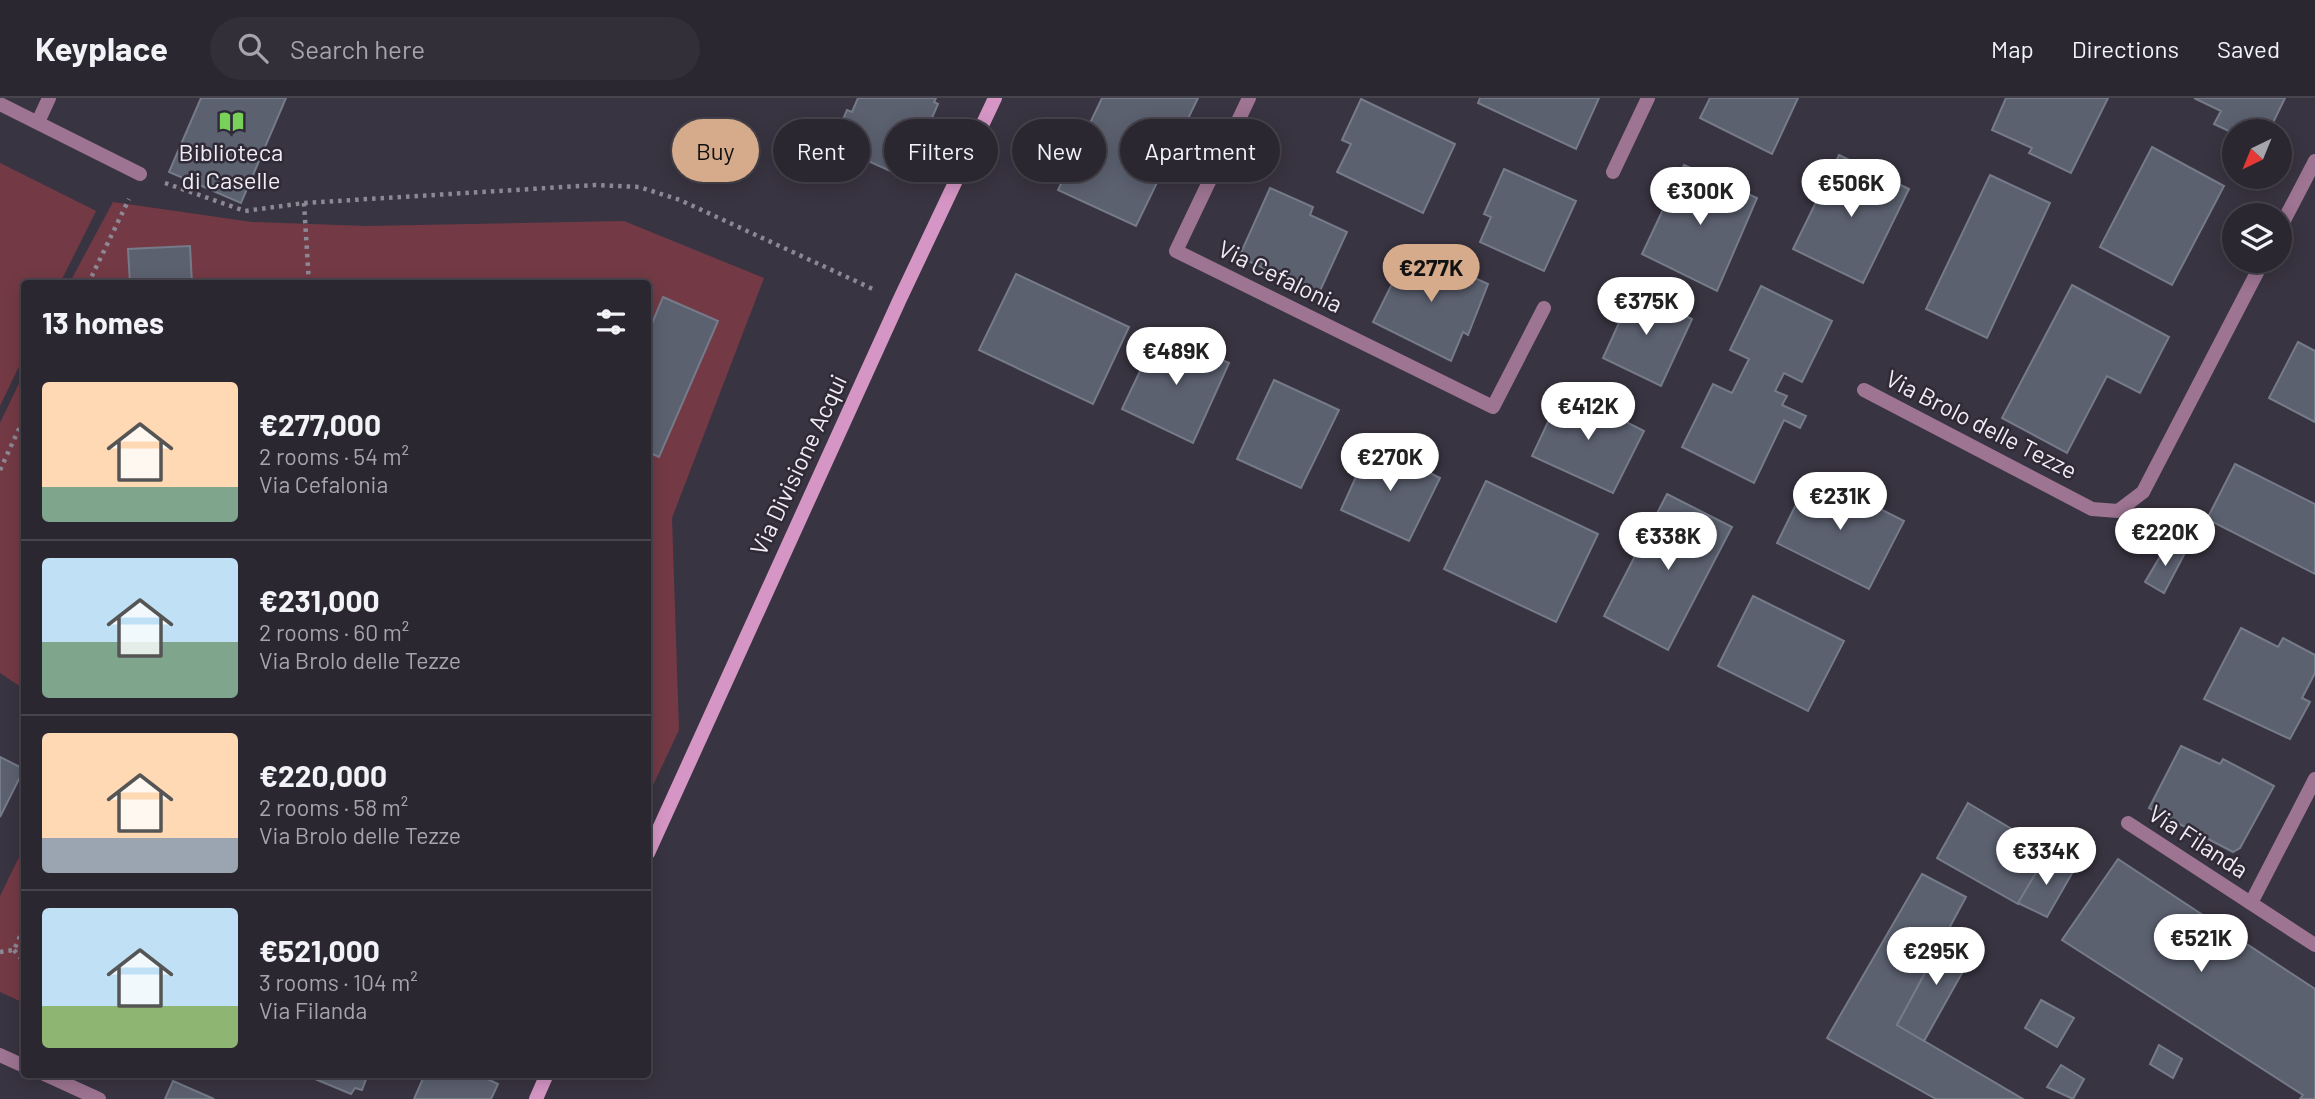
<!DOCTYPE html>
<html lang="en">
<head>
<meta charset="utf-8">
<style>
	:root { --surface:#2b2731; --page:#332f39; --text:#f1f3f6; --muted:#a6a5ab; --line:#47444d; --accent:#d6ab8b }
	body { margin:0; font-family:Barlow,sans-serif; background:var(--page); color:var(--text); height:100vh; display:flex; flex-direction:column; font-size:26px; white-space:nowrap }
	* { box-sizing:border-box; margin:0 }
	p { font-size:23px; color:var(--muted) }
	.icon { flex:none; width:38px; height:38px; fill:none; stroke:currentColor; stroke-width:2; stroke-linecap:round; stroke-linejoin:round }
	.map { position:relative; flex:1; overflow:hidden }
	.side { position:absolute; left:21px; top:182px; width:630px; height:798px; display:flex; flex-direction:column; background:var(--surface); border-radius:7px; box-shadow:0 4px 18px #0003,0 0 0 2px var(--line) }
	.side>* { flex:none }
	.top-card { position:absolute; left:672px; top:21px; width:665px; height:63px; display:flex; gap:14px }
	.needle { width:46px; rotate:223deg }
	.fabs { position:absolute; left:2222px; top:21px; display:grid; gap:14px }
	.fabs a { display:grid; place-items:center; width:70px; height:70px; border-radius:50%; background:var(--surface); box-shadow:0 4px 18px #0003,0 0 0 2px var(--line); font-size:35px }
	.price { position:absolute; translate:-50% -60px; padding:0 16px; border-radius:24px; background:#fff; color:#222; font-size:23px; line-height:46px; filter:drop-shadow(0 2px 4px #0008) }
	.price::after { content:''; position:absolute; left:50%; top:42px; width:21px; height:16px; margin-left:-10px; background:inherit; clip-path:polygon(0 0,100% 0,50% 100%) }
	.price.selected { background:var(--accent); color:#111 }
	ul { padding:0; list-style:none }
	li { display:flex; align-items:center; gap:21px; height:175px; padding:0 21px }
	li+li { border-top:2px solid var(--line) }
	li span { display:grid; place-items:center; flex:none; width:196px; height:140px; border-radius:7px; color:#555 }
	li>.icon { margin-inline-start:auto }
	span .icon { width:84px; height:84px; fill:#fffc; stroke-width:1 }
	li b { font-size:30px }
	h2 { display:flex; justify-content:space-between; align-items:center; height:84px; padding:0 21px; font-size:30px }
	.tag { padding:0 24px; border-radius:32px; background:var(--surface); box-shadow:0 4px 18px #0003,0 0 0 2px var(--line); font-size:24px; line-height:63px }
	.tag.selected { background:var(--accent); color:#111 }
	header { display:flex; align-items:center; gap:42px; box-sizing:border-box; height:98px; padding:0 35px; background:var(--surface); border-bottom:2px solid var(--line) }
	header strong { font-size:33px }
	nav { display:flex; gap:38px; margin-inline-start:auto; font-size:24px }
	.search { width:490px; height:63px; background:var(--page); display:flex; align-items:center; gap:18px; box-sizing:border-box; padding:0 24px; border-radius:38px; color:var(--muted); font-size:26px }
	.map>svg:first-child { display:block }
</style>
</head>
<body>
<header>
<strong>Keyplace</strong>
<div class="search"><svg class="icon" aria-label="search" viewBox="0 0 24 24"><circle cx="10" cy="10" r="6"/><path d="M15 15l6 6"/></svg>Search here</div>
<nav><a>Map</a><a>Directions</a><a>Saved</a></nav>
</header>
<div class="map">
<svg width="2315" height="1001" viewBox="0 0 2315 1001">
	<rect width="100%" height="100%" fill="#393441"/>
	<g fill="#733a45">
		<path d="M 0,65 L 96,113 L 60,185 L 24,186 L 24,258 L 0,308 Z"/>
		<path d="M 113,104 L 252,124 L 366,128 L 624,123 L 764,180 L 672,420 L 679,632 L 648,698 L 648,186 L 69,186 Z"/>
		<path d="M 24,275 L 24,591 L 0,575 L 0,325 Z"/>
		<path d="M 24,749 L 24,905 L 0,894 L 0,798 Z"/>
	</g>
	<g fill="#5c6170" stroke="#767b8a" stroke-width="2">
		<path d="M 201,0 L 286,0 L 241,105 L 169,74 Z"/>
		<path d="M 858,0 L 936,0 L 934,4 L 938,6 L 906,80 L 832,47 L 847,12 L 852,14 Z"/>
		<path d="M 1102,0 L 1198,0 L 1136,128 L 1058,92 Z"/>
		<path d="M 1480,0 L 1599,0 L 1576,51 L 1478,5 Z"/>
		<path d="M 1710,0 L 1798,0 L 1772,56 L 1700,20 Z"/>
		<path d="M 2006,0 L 2108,0 L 2071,75 L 2029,55 L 2032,50 L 1992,32 Z"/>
		<path d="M 2194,0 L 2285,0 L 2269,33 L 2235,36 L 2214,26 L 2221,13 Z"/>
		<path d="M 1361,1 L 1455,46 L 1423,115 L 1337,74 L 1351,46 L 1342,42 Z"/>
		<path d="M 2152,49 L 2224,88 L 2172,187 L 2100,149 Z"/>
		<path d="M 1839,57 L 1909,91 L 1863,185 L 1793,151 Z"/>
		<path d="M 1684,67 L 1757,100 L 1717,193 L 1642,156 Z"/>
		<path d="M 1504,71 L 1576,103 L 1544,173 L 1480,144 L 1491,119 L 1484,116 Z"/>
		<path d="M 1990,77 L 2050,105 L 1987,240 L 1926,211 Z"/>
		<path d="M 1270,90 L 1313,109 L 1310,117 L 1347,134 L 1319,195 L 1239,159 Z"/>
		<path d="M 190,148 L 192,186 L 130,186 L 128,151 Z"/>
		<path d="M 1410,150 L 1488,186 L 1468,237 L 1463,234 L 1451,263 L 1373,224 Z"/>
		<path d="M 1016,176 L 1129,229 L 1093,306 L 979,252 Z"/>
		<path d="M 2072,187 L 2169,239 L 2140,295 L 2107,278 L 2067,355 L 2002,320 Z"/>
		<path d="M 1761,188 L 1832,223 L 1802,284 L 1784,275 L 1775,293 L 1787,298 L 1782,307 L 1806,318 L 1800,330 L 1784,322 L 1754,385 L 1682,349 L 1713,286 L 1732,295 L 1749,261 L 1730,252 Z"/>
		<path d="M 1626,190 L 1692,221 L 1661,288 L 1603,260 L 1619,225 L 1611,221 Z"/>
		<path d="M 663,199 L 718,223 L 659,359 L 648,354 L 648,235 Z"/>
		<path d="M 1159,233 L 1229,265 L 1193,345 L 1122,311 Z"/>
		<path d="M 2298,244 L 2315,253 L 2315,324 L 2269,300 Z"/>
		<path d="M 1274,282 L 1339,312 L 1301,390 L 1237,361 Z"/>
		<path d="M 1563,292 L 1644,333 L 1613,395 L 1532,358 Z"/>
		<path d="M 1371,345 L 1440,380 L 1409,443 L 1341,412 Z"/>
		<path d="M 2235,366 L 2315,406 L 2315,476 L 2207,421 Z"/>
		<path d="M 1811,376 L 1904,423 L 1869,491 L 1777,445 Z"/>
		<path d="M 1486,383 L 1598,436 L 1556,524 L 1444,471 Z"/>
		<path d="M 1667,396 L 1732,429 L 1668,552 L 1604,518 Z"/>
		<path d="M 2168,445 L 2185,455 L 2164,495 L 2145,484 Z"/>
		<path d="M 1753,498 L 1844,543 L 1808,613 L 1718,568 Z"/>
		<path d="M 2241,530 L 2278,549 L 2283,540 L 2315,557 L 2315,575 L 2302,600 L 2310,604 L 2290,641 L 2204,601 Z"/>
		<path d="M 2181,648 L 2220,666 L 2223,661 L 2274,688 L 2240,750 L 2233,754 L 2149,710 Z"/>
		<path d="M 0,659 L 24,671 L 0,719 Z"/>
		<path d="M 1968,705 L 2049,753 L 2018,806 L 1937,760 Z"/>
		<path d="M 2046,758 L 2074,772 L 2047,819 L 2018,805 Z"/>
		<path d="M 2118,761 L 2315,891 L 2315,1001 L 2300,1001 L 2303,997 L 2062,842 Z"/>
		<path d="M 1922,776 L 1966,799 L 1897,927 L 2023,1001 L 1936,1001 L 1827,940 Z"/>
		<path d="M 1946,836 L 1976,850 L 1924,943 L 1897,927 Z"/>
		<path d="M 2041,902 L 2074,920 L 2057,949 L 2025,930 Z"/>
		<path d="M 2159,947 L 2182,961 L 2173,980 L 2150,966 Z"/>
		<path d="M 2061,967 L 2084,981 L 2073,1001 L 2047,989 Z"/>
		<path d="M 303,976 L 368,976 L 362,992 L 355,990 L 351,996 Z"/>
		<path d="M 425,976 L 477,976 L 498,986 L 491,1001 L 414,1001 Z"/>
		<path d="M 173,983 L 214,1001 L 165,1001 Z"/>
	</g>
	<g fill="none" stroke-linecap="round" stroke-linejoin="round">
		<g stroke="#8c8894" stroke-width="4.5" stroke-dasharray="3.5 5" stroke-linecap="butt">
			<path d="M 165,85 L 245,113 L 304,105 L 596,87 L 639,89 L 680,102 L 875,192"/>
			<path d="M 304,105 L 309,186"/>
			<path d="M 88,186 L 129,101"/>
			<path d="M 0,372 L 24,320"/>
			<path d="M 14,852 L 24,864"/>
			<path d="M 0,854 L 14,852 L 24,829"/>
		</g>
		<path stroke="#9d7492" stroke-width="14" d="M 38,24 L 49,0"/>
		<g stroke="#9d7492" stroke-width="14">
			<path d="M 1249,0 L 1176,153 L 1493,309 L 1544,210"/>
			<path d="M 0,6 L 140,76"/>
			<path d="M 1613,74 L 1648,0"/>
			<path d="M 2280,130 L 2315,63"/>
			<path d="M 1864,292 L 2092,411 L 2118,413 L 2143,394 L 2263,163"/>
			<path d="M 2128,725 L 2315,847"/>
			<path d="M 2251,805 L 2315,681"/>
			<path d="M 0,957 L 24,968"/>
			<path d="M 44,976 L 99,1001"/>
		</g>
		<g stroke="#d696c5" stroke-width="14">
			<path d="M 648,755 L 899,203 L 995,0"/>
			<path d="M 536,1001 L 547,976"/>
		</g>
	</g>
	<defs>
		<symbol id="library-bare" viewBox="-9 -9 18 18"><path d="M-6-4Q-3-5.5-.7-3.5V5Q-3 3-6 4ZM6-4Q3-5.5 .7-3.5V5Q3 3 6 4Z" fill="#78d158" stroke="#2f2a36" stroke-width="2.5" paint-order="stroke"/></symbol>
	</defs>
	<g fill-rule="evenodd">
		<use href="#library-bare" x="214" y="6" width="35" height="35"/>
	</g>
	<g text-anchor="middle" stroke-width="5" stroke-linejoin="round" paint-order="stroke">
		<g font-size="24" fill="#f0edf6" stroke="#2f2a36">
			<text x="231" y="63">Biblioteca<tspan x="231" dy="28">di Caselle</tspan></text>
		</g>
		<g font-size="24" fill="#f0edf6" stroke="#2f2a36">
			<text transform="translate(1280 179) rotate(26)" y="8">Via Cefalonia</text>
			<text transform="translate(1981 327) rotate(27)" y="8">Via Brolo delle Tezze</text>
			<text transform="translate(799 367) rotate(-65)" y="8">Via Divisione Acqui</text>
			<text transform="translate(2198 744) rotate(33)" y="8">Via Filanda</text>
		</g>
	</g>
</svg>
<div class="fabs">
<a><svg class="needle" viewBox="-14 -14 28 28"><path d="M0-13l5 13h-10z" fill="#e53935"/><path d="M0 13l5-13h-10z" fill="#a6a5ab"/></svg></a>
<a><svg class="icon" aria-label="layers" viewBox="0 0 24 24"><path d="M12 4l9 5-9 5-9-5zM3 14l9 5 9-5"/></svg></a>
</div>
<b class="price" style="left:1851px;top:121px">€506K</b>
<b class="price" style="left:1700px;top:129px">€300K</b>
<b class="price selected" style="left:1431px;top:206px">€277K</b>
<b class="price" style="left:1646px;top:239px">€375K</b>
<b class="price" style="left:1176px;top:289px">€489K</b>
<b class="price" style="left:1588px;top:344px">€412K</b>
<b class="price" style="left:1390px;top:395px">€270K</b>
<b class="price" style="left:1840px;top:434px">€231K</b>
<b class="price" style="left:2165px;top:470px">€220K</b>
<b class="price" style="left:1668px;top:474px">€338K</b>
<b class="price" style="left:2046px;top:789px">€334K</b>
<b class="price" style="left:2201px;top:876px">€521K</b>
<b class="price" style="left:1936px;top:889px">€295K</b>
<div class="top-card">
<a class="tag selected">Buy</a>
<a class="tag">Rent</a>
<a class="tag">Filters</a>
<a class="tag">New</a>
<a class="tag">Apartment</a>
</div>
<section class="side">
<h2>13 homes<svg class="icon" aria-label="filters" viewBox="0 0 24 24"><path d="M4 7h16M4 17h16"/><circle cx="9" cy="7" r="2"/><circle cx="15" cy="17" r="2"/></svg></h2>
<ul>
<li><span style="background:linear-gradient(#ffd9b3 75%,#7fa58c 0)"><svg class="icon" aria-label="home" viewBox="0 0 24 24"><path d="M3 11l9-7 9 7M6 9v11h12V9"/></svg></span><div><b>€277,000</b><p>2 rooms · 54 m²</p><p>Via Cefalonia</p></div></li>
<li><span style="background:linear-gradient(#bfe0f5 60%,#7fa58c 0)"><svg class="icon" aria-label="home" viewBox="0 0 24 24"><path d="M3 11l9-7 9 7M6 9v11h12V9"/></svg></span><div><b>€231,000</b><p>2 rooms · 60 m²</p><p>Via Brolo delle Tezze</p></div></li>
<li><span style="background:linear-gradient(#ffd9b3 75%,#9aa5b1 0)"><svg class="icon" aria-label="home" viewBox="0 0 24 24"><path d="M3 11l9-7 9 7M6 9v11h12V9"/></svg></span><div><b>€220,000</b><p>2 rooms · 58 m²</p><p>Via Brolo delle Tezze</p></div></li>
<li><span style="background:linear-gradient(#bfe0f5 70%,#8fb573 0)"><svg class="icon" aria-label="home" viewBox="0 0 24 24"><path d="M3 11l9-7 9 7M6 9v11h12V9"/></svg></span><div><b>€521,000</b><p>3 rooms · 104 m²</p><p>Via Filanda</p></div></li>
</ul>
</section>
</div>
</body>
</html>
